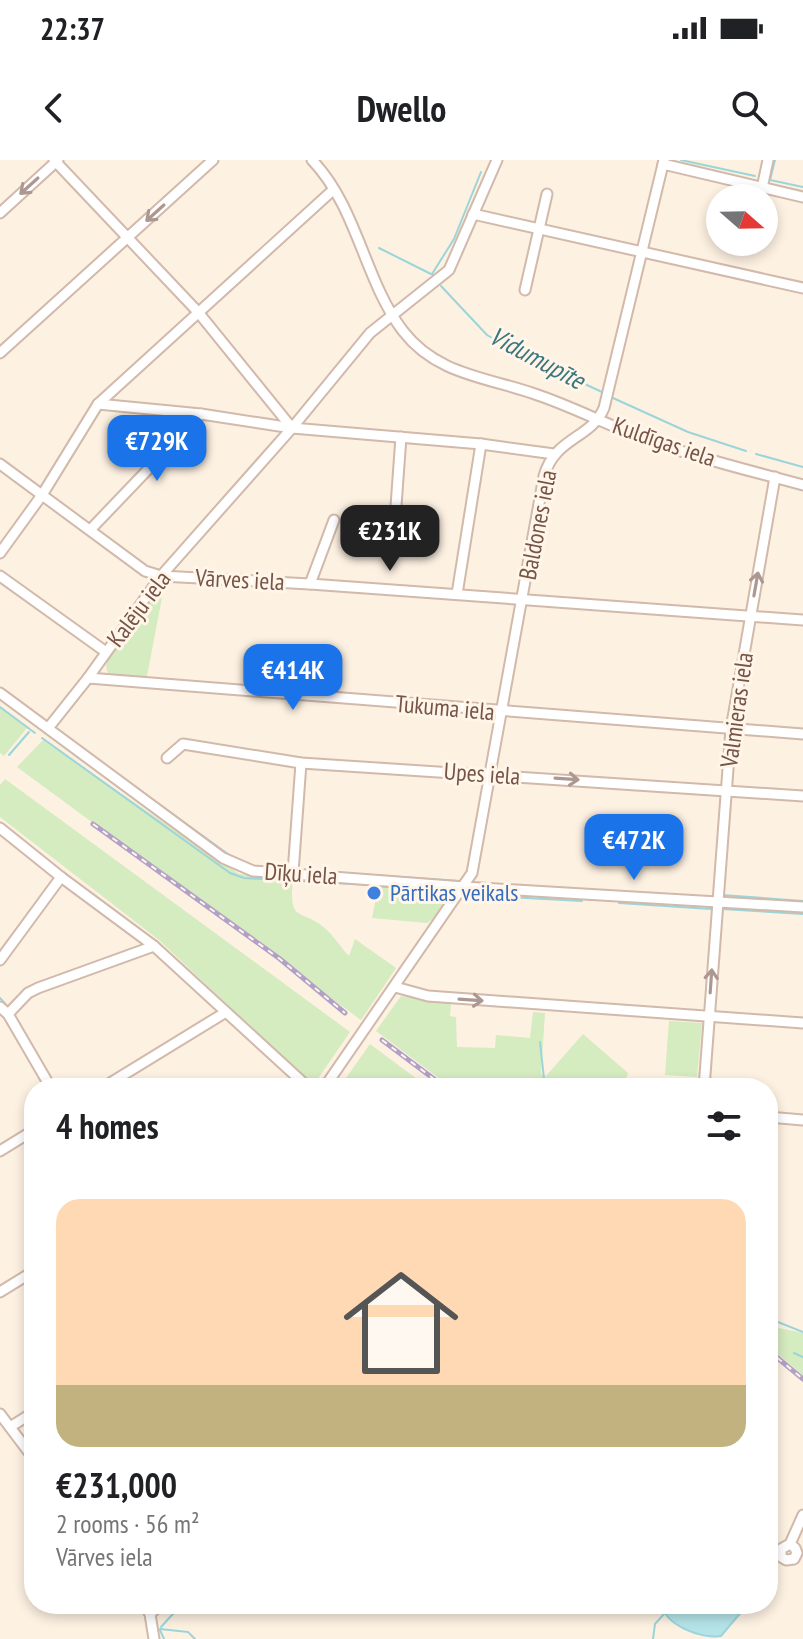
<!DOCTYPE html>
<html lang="en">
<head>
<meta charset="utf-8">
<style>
	:root { --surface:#fff; --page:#f6f6f6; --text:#202124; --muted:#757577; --line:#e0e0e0; --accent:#1a73e8 }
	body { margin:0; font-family:"PT Sans Narrow",sans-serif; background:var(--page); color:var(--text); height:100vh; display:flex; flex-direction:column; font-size:30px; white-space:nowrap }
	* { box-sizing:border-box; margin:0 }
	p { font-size:26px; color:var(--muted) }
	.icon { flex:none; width:44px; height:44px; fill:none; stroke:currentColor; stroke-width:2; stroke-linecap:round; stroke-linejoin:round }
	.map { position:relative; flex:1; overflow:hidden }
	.sheet { position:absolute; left:24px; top:918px; width:754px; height:536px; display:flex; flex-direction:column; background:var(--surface); border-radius:32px; box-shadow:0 4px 12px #0003 }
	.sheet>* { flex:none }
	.needle { width:52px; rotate:110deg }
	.buttons { position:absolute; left:706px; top:24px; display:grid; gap:16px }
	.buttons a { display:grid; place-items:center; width:72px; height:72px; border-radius:50%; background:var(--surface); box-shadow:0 4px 12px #0003; font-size:40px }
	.price { position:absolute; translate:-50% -68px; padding:0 18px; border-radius:16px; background:var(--accent); color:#fff; font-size:26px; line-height:52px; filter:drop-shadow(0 2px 4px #0008) }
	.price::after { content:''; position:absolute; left:50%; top:48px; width:24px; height:18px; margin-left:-12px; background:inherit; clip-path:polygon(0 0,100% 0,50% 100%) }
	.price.selected { background:#222; color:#fff }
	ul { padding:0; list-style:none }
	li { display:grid; align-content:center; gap:16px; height:424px; padding:0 32px }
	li+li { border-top:2px solid var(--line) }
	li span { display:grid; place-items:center; height:248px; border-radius:24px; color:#555 }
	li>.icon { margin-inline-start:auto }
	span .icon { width:144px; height:144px; fill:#fffc; stroke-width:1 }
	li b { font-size:34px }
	h2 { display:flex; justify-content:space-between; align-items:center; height:96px; padding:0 32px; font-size:34px }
	.status { display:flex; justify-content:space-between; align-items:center; height:56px; padding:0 40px; background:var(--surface); direction:ltr }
	.status svg { height:22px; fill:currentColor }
	header { display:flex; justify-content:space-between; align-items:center; height:104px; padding:0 32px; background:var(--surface); font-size:36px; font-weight:800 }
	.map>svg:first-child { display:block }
</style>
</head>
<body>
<div class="status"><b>22:37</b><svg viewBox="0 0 49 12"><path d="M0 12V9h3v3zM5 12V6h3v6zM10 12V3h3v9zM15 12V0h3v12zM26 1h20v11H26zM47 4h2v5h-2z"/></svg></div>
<header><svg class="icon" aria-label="back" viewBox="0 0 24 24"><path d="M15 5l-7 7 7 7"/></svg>Dwello<svg class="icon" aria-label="search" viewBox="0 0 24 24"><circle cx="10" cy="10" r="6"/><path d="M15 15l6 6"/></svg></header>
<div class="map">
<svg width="803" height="1479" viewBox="0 0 803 1479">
	<rect width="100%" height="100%" fill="#fdf1e2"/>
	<g fill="#d5ebc0">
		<path d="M 161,421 L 165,422 L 147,516 L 129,518 L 108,514 L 106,506 L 108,497 Z"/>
		<path d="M 0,548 L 27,568 L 4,596 L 0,593 Z"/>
		<path d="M 43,580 L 239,714 L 293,718 C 288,767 302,746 328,771 C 335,778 342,789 349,796 L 355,779 L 396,808 L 361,860 L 17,607 Z"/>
		<path d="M 5,619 L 350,872 L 313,926 L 159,780 L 0,657 L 0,625 Z"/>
		<path d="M 379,723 L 452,729 L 453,731 L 438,755 L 427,763 L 372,758 Z"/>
		<path d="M 401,836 L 451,843 L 450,856 L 456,857 L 457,887 L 495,888 L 496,875 L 530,878 L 533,852 L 545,853 L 541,914 L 546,916 L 583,874 L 628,913 L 623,928 L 452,928 L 376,871 Z"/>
		<path d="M 669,861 L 702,863 L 697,917 L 665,915 Z"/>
		<path d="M 370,884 L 429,928 L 339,928 Z"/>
		<path d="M 768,1162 L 779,1168 L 803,1173 L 803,1215 L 768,1186 Z"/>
	</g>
	<path fill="#b5e4e8" stroke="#9bd5da" stroke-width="2" d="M 662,1444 L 748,1444 L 721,1476 C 701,1479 664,1465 662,1444 Z"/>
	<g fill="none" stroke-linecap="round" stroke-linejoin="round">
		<g stroke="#9bd5da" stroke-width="2">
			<path d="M 681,0 L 755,16"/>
			<path d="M 775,0 L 770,20 L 803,27"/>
			<path d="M 379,88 L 431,114"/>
			<path d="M 434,116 L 432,114 L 454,79 L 481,12"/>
			<path d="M 441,126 L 487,175 L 524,196 L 602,232"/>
			<path d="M 613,238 L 688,272 L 746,291"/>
			<path d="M 756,294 L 803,307"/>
			<path d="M 0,547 L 35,573"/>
			<path d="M 42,578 L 230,713 L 244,718 L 371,725"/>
			<path d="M 9,595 L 29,572"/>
			<path d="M 108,607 L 232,697"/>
			<path d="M 314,711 L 460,721"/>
			<path d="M 478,723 L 536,727"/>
			<path d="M 379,726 L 453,733"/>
			<path d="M 472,735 L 582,741"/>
			<path d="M 722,735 L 803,741"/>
			<path d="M 619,743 L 711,749"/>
			<path d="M 722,749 L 803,754"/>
			<path d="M 0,838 L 8,847"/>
			<path d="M 540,882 L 545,928"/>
			<path d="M 16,986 L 34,976"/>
			<path d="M 0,996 L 2,995"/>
			<path d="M 768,1158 L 803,1172"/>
			<path d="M 794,1193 L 803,1197"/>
			<path d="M 161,1467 L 182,1444"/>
			<path d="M 160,1469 L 188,1472 L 195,1479"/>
			<path d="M 160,1470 L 164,1479"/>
			<path d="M 653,1479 L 655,1464 L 664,1454"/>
		</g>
		<defs>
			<g id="minor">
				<path d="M 54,0 L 198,152 L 292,268"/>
				<path d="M 312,0 C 358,48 364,120 403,171 C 436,214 485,217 532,233 C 572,246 611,267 651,281 C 700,299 752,311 803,325"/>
				<path d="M 663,4 L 803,37"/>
				<path d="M 762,28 L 768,0"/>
				<path d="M 0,53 L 58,0"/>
				<path d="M 473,54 L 803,128"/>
				<path d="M 525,130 L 547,34"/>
				<path d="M 0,193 L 213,0"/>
				<path d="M 98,244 L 201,254 L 292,268 L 481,284 L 554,294"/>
				<path d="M 0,304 L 145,411 L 161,416 L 310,424 L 803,460"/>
				<path d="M 396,346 L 401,277"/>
				<path d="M 90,370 L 201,254"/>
				<path d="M 0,393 L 42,335 L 98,244 L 333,30"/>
				<path d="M 0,416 L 106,492"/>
				<path d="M 310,424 L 334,360"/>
				<path d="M 457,434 L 481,284"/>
				<path d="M 88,518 L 803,574"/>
				<path d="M 0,533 L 223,698 L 253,711 L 464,727 L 803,747"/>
				<path d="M 49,567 L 88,518 L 161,416 L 292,268 L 370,173 L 449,110 L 497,0"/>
				<path d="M 167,598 L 183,584 L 301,603 L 803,636"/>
				<path d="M 0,668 L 61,717 L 154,786 L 309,928"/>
				<path d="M 293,713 L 301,603"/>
				<path d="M 0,800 L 61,717"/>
				<path d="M 395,827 L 428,836 L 803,863"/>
				<path d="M 0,847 L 8,854 L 51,928"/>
				<path d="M 8,854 L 28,833 L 38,828 L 154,786"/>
				<path d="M 102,928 L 226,852"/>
				<path d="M 324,928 L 472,713 L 544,316 C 555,277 591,279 604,248 L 664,0"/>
				<path d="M 704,928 L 731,569 L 775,317"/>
				<path d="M 768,957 L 803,960"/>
				<path d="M 0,991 L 34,970"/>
				<path d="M 0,1132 L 34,1111"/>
				<path d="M 0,1254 L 34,1299"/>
				<path d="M 10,1267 L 34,1252"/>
				<path d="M 790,1384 L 795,1388 L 797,1393 L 794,1399 L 786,1400 L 781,1397 L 781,1389 L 790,1384 L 803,1355"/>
				<path d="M 144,1444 L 150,1454 L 154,1479"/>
				<path d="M 150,1454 L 161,1444"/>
			</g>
		</defs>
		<use href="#minor" stroke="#d1b9ab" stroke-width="13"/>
		<use href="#minor" stroke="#fff" stroke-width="9"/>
		<defs>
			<g id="rail">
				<path d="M 93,664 L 280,799 L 345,853"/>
				<path d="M 382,880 L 446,928"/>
				<path d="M 768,1190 L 803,1219"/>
			</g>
		</defs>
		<use href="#rail" stroke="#b2a0c7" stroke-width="5"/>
		<use href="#rail" stroke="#fff5e9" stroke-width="2" stroke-dasharray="6" stroke-linecap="butt"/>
	</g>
	<defs><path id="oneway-shaft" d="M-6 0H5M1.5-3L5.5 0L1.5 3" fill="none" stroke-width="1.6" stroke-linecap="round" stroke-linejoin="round" transform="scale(2)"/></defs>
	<g stroke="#ad9891">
		<use href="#oneway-shaft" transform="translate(29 26) rotate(138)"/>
		<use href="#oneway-shaft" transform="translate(155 53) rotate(138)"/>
		<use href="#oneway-shaft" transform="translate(756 424) rotate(-80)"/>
		<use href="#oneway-shaft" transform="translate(567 619) rotate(4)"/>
		<use href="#oneway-shaft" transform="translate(711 821) rotate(-86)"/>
		<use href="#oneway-shaft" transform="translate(471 840) rotate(4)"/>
	</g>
	<circle fill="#3f7fe0" stroke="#fff5e9" stroke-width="3" cx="374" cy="733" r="8"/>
	<g text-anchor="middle" stroke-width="6" stroke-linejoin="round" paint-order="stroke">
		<g font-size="24" fill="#765447" stroke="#fff5e9">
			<text transform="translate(664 282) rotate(19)" y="8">Kuldīgas iela</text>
			<text transform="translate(538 365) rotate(-79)" y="8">Baldones iela</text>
			<text transform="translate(240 420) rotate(3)" y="8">Vārves iela</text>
			<text transform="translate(139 449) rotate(-53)" y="8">Kalēju iela</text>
			<text transform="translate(445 548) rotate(5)" y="8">Tukuma iela</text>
			<text transform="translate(737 550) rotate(-82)" y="8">Valmieras iela</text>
			<text transform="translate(482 614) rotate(4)" y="8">Upes iela</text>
			<text transform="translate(301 714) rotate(4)" y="8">Dīķu iela</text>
		</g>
		<g font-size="24" fill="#366cbe" stroke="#fff5e9" text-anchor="start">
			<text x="390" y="741">Pārtikas veikals</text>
		</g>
		<g font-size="26" font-style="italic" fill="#3a767c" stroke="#fff5e9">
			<text transform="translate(537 198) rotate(28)" y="9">Vidumupīte</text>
		</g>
	</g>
</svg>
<div class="buttons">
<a><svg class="needle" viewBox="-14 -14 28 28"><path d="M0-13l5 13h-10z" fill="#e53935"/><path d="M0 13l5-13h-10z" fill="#757577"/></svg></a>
</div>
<b class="price" style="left:157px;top:323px">€729K</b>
<b class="price selected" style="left:390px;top:413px">€231K</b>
<b class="price" style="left:293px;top:552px">€414K</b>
<b class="price" style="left:634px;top:722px">€472K</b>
<section class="sheet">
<h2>4 homes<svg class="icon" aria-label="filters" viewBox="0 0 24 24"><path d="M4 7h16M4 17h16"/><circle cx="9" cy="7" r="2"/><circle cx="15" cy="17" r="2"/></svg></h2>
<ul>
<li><span style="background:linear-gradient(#ffd9b3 75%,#c2b280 0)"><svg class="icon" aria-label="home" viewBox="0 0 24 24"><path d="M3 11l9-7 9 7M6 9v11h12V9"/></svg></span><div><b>€231,000</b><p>2 rooms · 56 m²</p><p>Vārves iela</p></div></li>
</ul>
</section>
</div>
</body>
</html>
